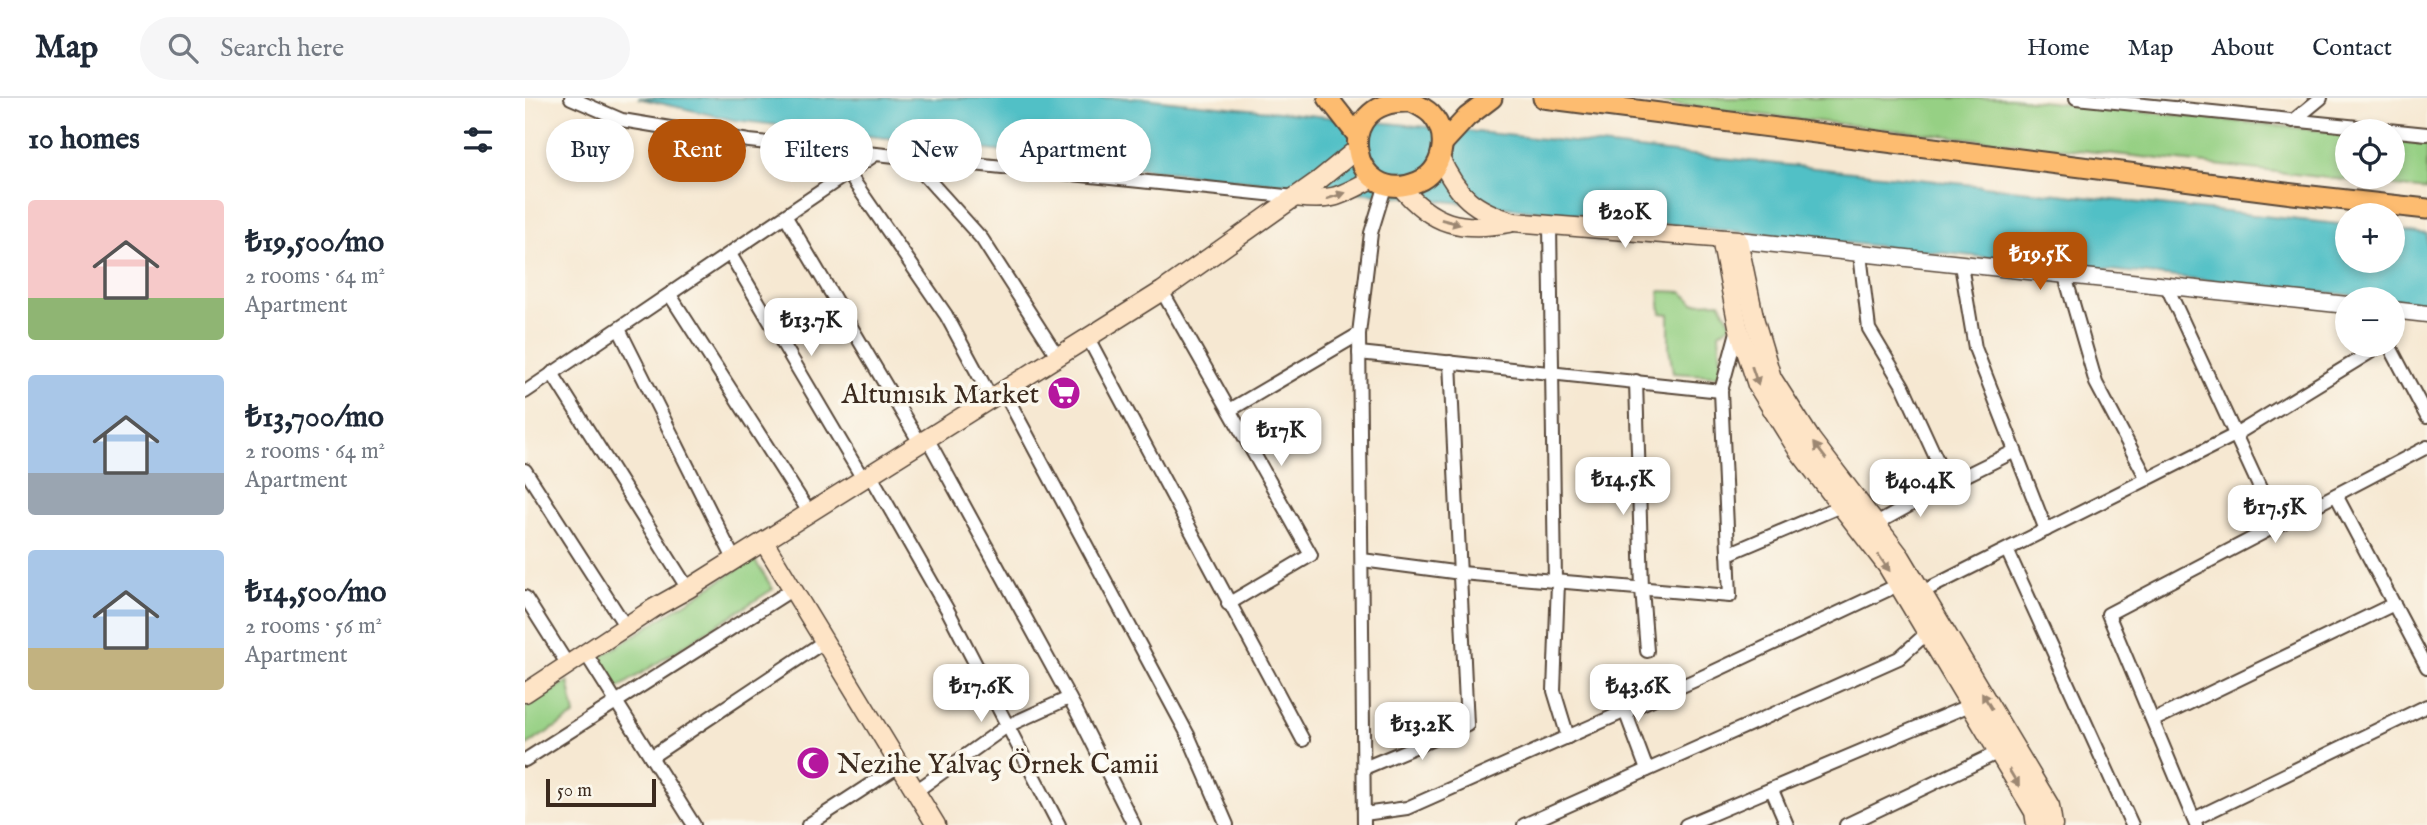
<!DOCTYPE html>
<html lang="en">
<head>
<meta charset="utf-8">
<style>
	:root { --surface:#fff; --page:#f6f6f7; --text:#1f2937; --muted:#747a83; --line:#e0e1e3; --accent:#b45309 }
	body { margin:0; font-family:"IM FELL English",serif; background:var(--page); color:var(--text); height:100vh; display:flex; flex-direction:column; font-size:26px; white-space:nowrap }
	* { box-sizing:border-box; margin:0 }
	p { font-size:23px; color:var(--muted) }
	.icon { flex:none; width:38px; height:38px; fill:none; stroke:currentColor; stroke-width:2; stroke-linecap:round; stroke-linejoin:round }
	.map { position:relative; flex:1; overflow:hidden }
	.details { display:flex; flex-direction:column; background:var(--surface); width:525px }
	.details>* { flex:none }
	.banner { position:absolute; left:21px; top:21px; width:665px; height:63px; display:flex; gap:14px }
	.controls { position:absolute; left:1810px; top:21px; display:grid; gap:14px }
	.controls a { display:grid; place-items:center; width:70px; height:70px; border-radius:50%; background:var(--surface); box-shadow:0 4px 10px #0003; font-size:35px }
	.scale { position:absolute; left:21px; bottom:18px; width:110px; box-sizing:border-box; padding-left:7px; border:4px solid #3b2a1e; border-top:0; font-size:19px; line-height:24px; white-space:nowrap; color:#3b2a1e; -webkit-text-stroke:5px #fbf7ec; paint-order:stroke }
	.price { position:absolute; translate:-50% -60px; padding:0 16px; border-radius:14px; background:#fff; color:#222; font-size:23px; line-height:46px; filter:drop-shadow(0 2px 4px #0008) }
	.price::after { content:''; position:absolute; left:50%; top:42px; width:21px; height:16px; margin-left:-10px; background:inherit; clip-path:polygon(0 0,100% 0,50% 100%) }
	.price.active { background:var(--accent); color:#fff }
	ul { padding:0; list-style:none }
	li { display:flex; align-items:center; gap:21px; height:175px; padding:0 28px }
	li span { display:grid; place-items:center; flex:none; width:196px; height:140px; border-radius:7px; color:#555 }
	li>.icon { margin-inline-start:auto }
	span .icon { width:84px; height:84px; fill:#fffc; stroke-width:1 }
	li b { font-size:30px }
	h2 { display:flex; justify-content:space-between; align-items:center; height:84px; padding:0 28px; font-size:30px }
	.pill { padding:0 24px; border-radius:32px; background:var(--surface); box-shadow:0 4px 10px #0003; font-size:24px; line-height:63px }
	.pill.active { background:var(--accent); color:#fff }
	header { display:flex; align-items:center; gap:42px; box-sizing:border-box; height:98px; padding:0 35px; background:var(--surface); border-bottom:2px solid var(--line) }
	header strong { font-size:33px }
	nav { display:flex; gap:38px; margin-inline-start:auto; font-size:24px }
	.search { width:490px; height:63px; background:var(--page); display:flex; align-items:center; gap:18px; box-sizing:border-box; padding:0 24px; border-radius:38px; color:var(--muted); font-size:26px }
	main { display:flex; flex:1; min-height:0 }
	.map>svg:first-child { display:block }
</style>
</head>
<body>
<header>
<strong>Map</strong>
<div class="search"><svg class="icon" aria-label="search" viewBox="0 0 24 24"><circle cx="10" cy="10" r="6"/><path d="M15 15l6 6"/></svg>Search here</div>
<nav><a>Home</a><a>Map</a><a>About</a><a>Contact</a></nav>
</header>
<main>
<section class="details">
<h2>10 homes<svg class="icon" aria-label="filters" viewBox="0 0 24 24"><path d="M4 7h16M4 17h16"/><circle cx="9" cy="7" r="2"/><circle cx="15" cy="17" r="2"/></svg></h2>
<ul>
<li><span style="background:linear-gradient(#f6c9c9 70%,#8fb573 0)"><svg class="icon" aria-label="home" viewBox="0 0 24 24"><path d="M3 11l9-7 9 7M6 9v11h12V9"/></svg></span><div><b>₺19,500/mo</b><p>2 rooms · 64 m²</p><p>Apartment</p></div></li>
<li><span style="background:linear-gradient(#a9c7e8 70%,#9aa5b1 0)"><svg class="icon" aria-label="home" viewBox="0 0 24 24"><path d="M3 11l9-7 9 7M6 9v11h12V9"/></svg></span><div><b>₺13,700/mo</b><p>2 rooms · 64 m²</p><p>Apartment</p></div></li>
<li><span style="background:linear-gradient(#a9c7e8 70%,#c2b280 0)"><svg class="icon" aria-label="home" viewBox="0 0 24 24"><path d="M3 11l9-7 9 7M6 9v11h12V9"/></svg></span><div><b>₺14,500/mo</b><p>2 rooms · 56 m²</p><p>Apartment</p></div></li>
</ul>
</section>
<div class="map">
<svg width="1902" height="727" viewBox="0 0 1902 727">
	<rect width="100%" height="100%" fill="#fbf7ec"/>
	<filter id="ink" filterUnits="userSpaceOnUse"><feTurbulence type="fractalNoise" baseFrequency=".0143" numOctaves="2"/><feDisplacementMap in="SourceGraphic" scale="14" xChannelSelector="R" yChannelSelector="G"/><feConvolveMatrix kernelMatrix="1 2 1 2 8 2 1 2 1" color-interpolation-filters="sRGB"/></filter>
	<filter id="wash" filterUnits="userSpaceOnUse"><feTurbulence type="fractalNoise" baseFrequency=".00686" numOctaves="4" result="noise"/><feDisplacementMap in="SourceGraphic" scale="28" xChannelSelector="R" yChannelSelector="G"/><feGaussianBlur stdDeviation="1.57" result="paint"/><feColorMatrix in="noise" values="0 0 0 0 0 0 0 0 0 0 0 0 0 0 0 0 0 1.4 0 .05"/><feComposite in="paint" operator="in"/></filter>
	<g filter="url(#wash)">
		<rect width="100%" height="100%" fill="#f6e8d2"/>
		<g fill="#96d084" stroke="#687d51" stroke-width="2">
			<path d="M 1100,0 L 1486,0 L 1822,35 L 1822,79 L 1867,79 L 1867,40 L 1902,43 L 1902,92 C 1635,58 1367,35 1100,0 Z"/>
			<path d="M 1134,193 L 1157,194 L 1169,205 L 1195,204 L 1206,226 L 1194,235 L 1197,278 L 1148,275 L 1144,250 L 1144,216 L 1136,215 Z"/>
			<path d="M 229,461 L 248,491 L 90,592 L 71,562 Z"/>
			<path d="M 43,583 L 50,617 L 0,648 L 0,610 Z"/>
		</g>
		<path fill="#51c0c6" stroke="#467572" stroke-width="2" d="M 113,0 L 615,0 L 981,37 L 1822,127 L 1822,163 L 1867,163 L 1867,132 L 1902,136 L 1902,205 L 696,80 L 209,22 Z"/>
	</g>
	<g filter="url(#ink)">
		<g fill="none" stroke-linecap="round" stroke-linejoin="round">
			<defs>
				<g id="minor">
					<path d="M 46,0 L 97,22 L 224,43 L 351,56"/>
					<path d="M 1551,0 L 1902,36"/>
					<path d="M 1768,23 L 1796,0"/>
					<path d="M 383,59 L 457,141 L 533,259"/>
					<path d="M 323,75 L 421,217 L 466,300"/>
					<path d="M 261,119 L 395,345"/>
					<path d="M 1025,127 L 1030,483"/>
					<path d="M 205,156 L 338,381"/>
					<path d="M 1335,156 L 1344,231 L 1378,288 L 1423,386"/>
					<path d="M 1436,167 L 1450,250 L 1521,432"/>
					<path d="M 1540,178 L 1571,285 L 1622,381"/>
					<path d="M 1642,189 L 1752,427"/>
					<path d="M 637,193 L 786,457 L 703,506"/>
					<path d="M 145,197 L 284,414"/>
					<path d="M 94,231 L 209,461"/>
					<path d="M 563,240 L 778,642"/>
					<path d="M 1864,247 L 1902,319"/>
					<path d="M 834,255 L 1196,293"/>
					<path d="M 27,275 L 163,491"/>
					<path d="M 1111,283 L 1117,491 L 1122,553"/>
					<path d="M 478,292 L 663,637 L 702,727"/>
					<path d="M 0,294 L 351,56 L 770,99"/>
					<path d="M 705,312 L 834,236"/>
					<path d="M 402,340 L 551,612 L 609,727"/>
					<path d="M 0,372 L 101,529"/>
					<path d="M 345,376 L 422,511 L 534,727"/>
					<path d="M 1811,397 L 1902,569"/>
					<path d="M 1351,426 L 1423,386 L 1490,353"/>
					<path d="M 1482,452 L 1607,727"/>
					<path d="M 1203,456 L 1316,408"/>
					<path d="M 837,462 L 936,475 L 1205,498 L 1196,293 L 1213,230"/>
					<path d="M 1033,484 L 1029,593 L 1043,639"/>
					<path d="M 1397,494 L 1710,337 L 1857,247"/>
					<path d="M 0,499 L 43,567"/>
					<path d="M 61,556 L 169,727"/>
					<path d="M 1100,613 L 1122,672"/>
					<path d="M 1629,622 L 1869,506"/>
					<path d="M 126,659 L 300,543"/>
					<path d="M 0,662 L 268,491"/>
					<path d="M 839,670 L 942,627 L 925,264"/>
					<path d="M 1247,692 L 1262,727"/>
					<path d="M 391,693 L 482,628 L 544,600"/>
					<path d="M 839,716 L 882,710 L 1175,580 L 1373,487"/>
					<path d="M 1669,721 L 1902,608"/>
					<path d="M 283,727 L 375,667"/>
					<path d="M 839,727 L 834,236 L 846,135 L 861,86"/>
					<path d="M 999,727 L 1374,560 L 1402,535"/>
					<path d="M 1161,727 L 1445,607"/>
					<path d="M 1321,727 L 1474,654"/>
					<path d="M 1671,727 L 1583,516 L 1902,349"/>
				</g>
				<g id="tertiary">
					<path d="M 1213,142 L 1822,207"/>
					<path d="M 1867,212 L 1902,216"/>
				</g>
				<g id="secondary">
					<path d="M 915,60 C 933,98 948,112 989,124 L 1213,142 L 1230,223 L 1247,280 L 1286,341 L 1376,459 L 1525,708 L 1528,727"/>
					<path d="M 875,88 C 907,127 936,134 985,125"/>
					<path d="M 770,99 C 808,104 815,98 849,80"/>
					<path d="M 1196,141 L 1213,228 L 1232,287 L 1272,351 L 1362,468 L 1509,714 L 1511,727"/>
					<path d="M 239,444 L 411,727"/>
					<path d="M 0,595 L 129,510 L 163,491 L 637,193 L 794,82 L 832,51"/>
				</g>
				<g id="primary">
					<path d="M 803,0 L 832,37"/>
					<path d="M 878,0 C 888,5 898,8 906,16 C 926,37 918,74 892,84 C 826,111 803,0 885,4"/>
					<path d="M 1018,0 L 1768,96 L 1902,111"/>
					<path d="M 918,45 L 942,19 L 967,0"/>
				</g>
			</defs>
			<use href="#minor" stroke="#574639" stroke-width="16"/>
			<use href="#tertiary" stroke="#574639" stroke-width="19"/>
			<use href="#secondary" stroke="#574639" stroke-width="21"/>
			<use href="#primary" stroke="#574639" stroke-width="23"/>
			<use href="#minor" stroke="#fff" stroke-width="12"/>
			<use href="#tertiary" stroke="#fff" stroke-width="16"/>
			<use href="#secondary" stroke="#fee4c6" stroke-width="18"/>
			<use href="#primary" stroke="#fdbc70" stroke-width="19"/>
		</g>
		<defs><path id="oneway-solid" d="M-6-.8H1V-3.2L6.5 0L1 3.2V.8H-6Z" transform="scale(1.75)"/></defs>
		<g fill="#9c8772">
			<use href="#oneway-solid" transform="translate(811 98) rotate(-18)"/>
			<use href="#oneway-solid" transform="translate(926 124) rotate(15)"/>
			<use href="#oneway-solid" transform="translate(1230 278) rotate(71)"/>
			<use href="#oneway-solid" transform="translate(1295 353) rotate(-127)"/>
			<use href="#oneway-solid" transform="translate(1359 465) rotate(55)"/>
			<use href="#oneway-solid" transform="translate(1462 603) rotate(-121)"/>
			<use href="#oneway-solid" transform="translate(1489 680) rotate(59)"/>
		</g>
	</g>
	<defs>
		<symbol id="supermarket-disc" viewBox="-11 -11 22 22"><circle r="9.5" fill="#b5179e" stroke="#fbf7ec"/><path d="M-6-5.5h2.5l.6 2H6L4.5 2H-2.5L-4.4-4H-6ZM-1.5 3.2a1.3 1.3 0 1 0 .1 0ZM3 3.2a1.3 1.3 0 1 0 .1 0Z" fill="#fff"/></symbol>
		<symbol id="mosque-disc" viewBox="-11 -11 22 22"><circle r="9.5" fill="#b5179e" stroke="#fbf7ec"/><path d="M3.5-4.9A6 6 0 1 0 3.5 4.9A5 5 0 1 1 3.5-4.9Z" fill="#fff"/></symbol>
	</defs>
	<g fill-rule="evenodd">
		<use href="#supermarket-disc" x="520" y="276" width="38" height="38"/>
		<use href="#mosque-disc" x="269" y="646" width="38" height="38"/>
	</g>
	<g text-anchor="middle" stroke-width="7" stroke-linejoin="round" paint-order="stroke">
		<g font-size="28" fill="#3b2a1e" stroke="#fbf7ec" text-anchor="end">
			<text x="514" y="305">Altunısık Market</text>
			<text x="312" y="675" text-anchor="start">Nezihe Yalvaç Örnek Camii</text>
		</g>
	</g>
</svg>
<div class="controls">
<a><svg class="icon" aria-label="locate" viewBox="0 0 24 24"><circle cx="12" cy="12" r="6"/><path d="M12 2v4M12 18v4M2 12h4M18 12h4"/></svg></a>
<a>+</a>
<a>−</a>
</div>
<div class="scale">50 m</div>
<b class="price" style="left:1100px;top:152px">₺20K</b>
<b class="price active" style="left:1515px;top:194px">₺19.5K</b>
<b class="price" style="left:286px;top:260px">₺13.7K</b>
<b class="price" style="left:756px;top:370px">₺17K</b>
<b class="price" style="left:1098px;top:419px">₺14.5K</b>
<b class="price" style="left:1395px;top:421px">₺40.4K</b>
<b class="price" style="left:1750px;top:447px">₺17.5K</b>
<b class="price" style="left:456px;top:626px">₺17.6K</b>
<b class="price" style="left:1113px;top:626px">₺43.6K</b>
<b class="price" style="left:897px;top:664px">₺13.2K</b>
<div class="banner">
<a class="pill">Buy</a>
<a class="pill active">Rent</a>
<a class="pill">Filters</a>
<a class="pill">New</a>
<a class="pill">Apartment</a>
</div>
</div>
</main>
</body>
</html>
